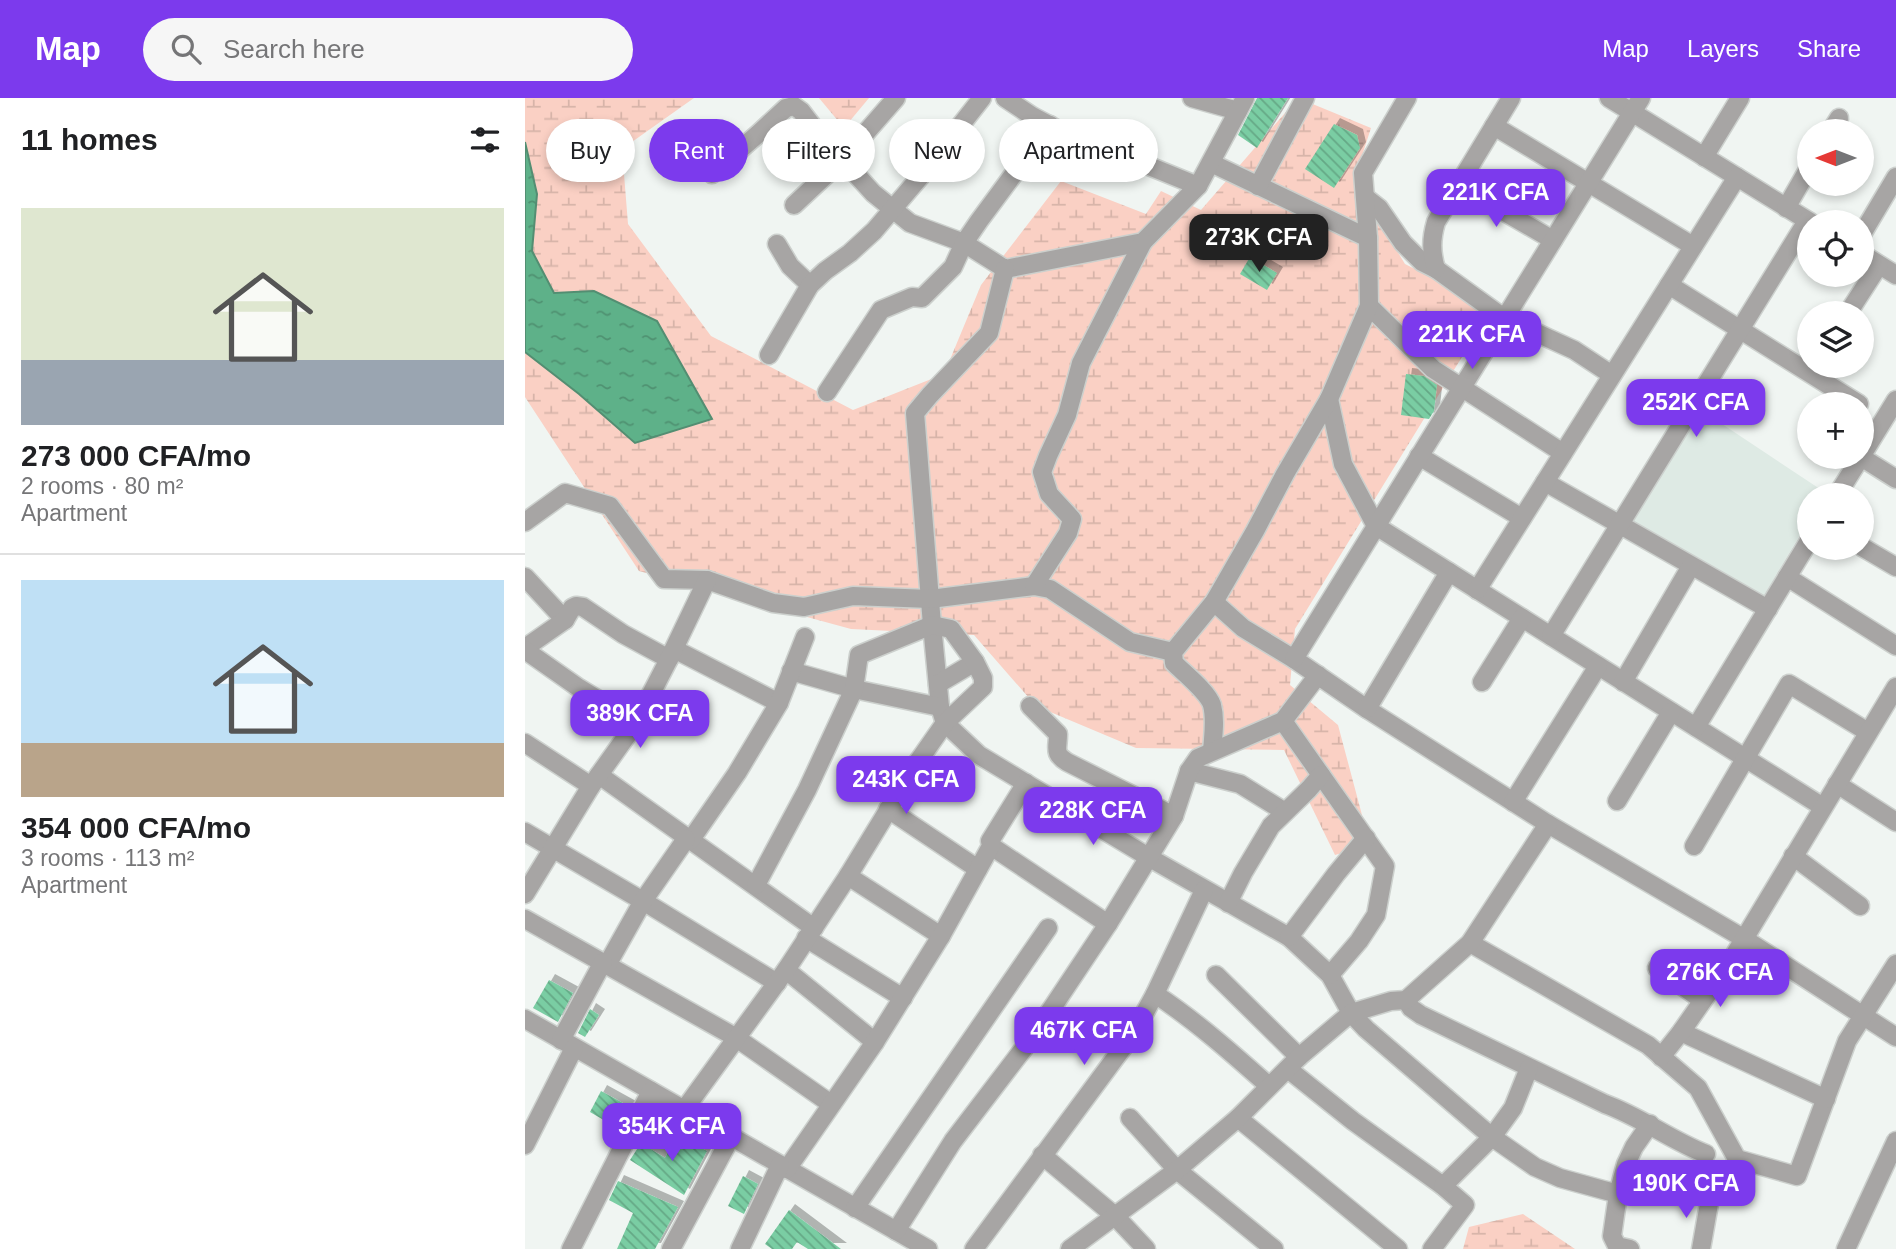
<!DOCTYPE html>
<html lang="en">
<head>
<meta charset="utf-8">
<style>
	:root { --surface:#fff; --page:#f6f6f6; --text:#202124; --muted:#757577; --line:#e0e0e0; --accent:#7c3aed }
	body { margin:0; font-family:Helvetica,sans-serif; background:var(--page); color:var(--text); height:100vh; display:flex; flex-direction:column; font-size:26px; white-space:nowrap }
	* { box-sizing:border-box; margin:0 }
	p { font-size:23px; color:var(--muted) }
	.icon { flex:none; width:38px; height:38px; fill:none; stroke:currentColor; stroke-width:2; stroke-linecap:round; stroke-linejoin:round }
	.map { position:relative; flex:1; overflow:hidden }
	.drawer { display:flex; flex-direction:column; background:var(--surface); width:525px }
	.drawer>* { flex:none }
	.banner { position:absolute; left:21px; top:21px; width:665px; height:63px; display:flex; gap:14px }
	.needle { width:46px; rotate:270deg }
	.controls { position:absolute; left:1272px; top:21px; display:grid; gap:14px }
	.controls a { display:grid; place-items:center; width:77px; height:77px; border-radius:50%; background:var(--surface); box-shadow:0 4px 10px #0003; font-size:35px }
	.price { position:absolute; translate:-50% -60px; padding:0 16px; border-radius:14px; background:var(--accent); color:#fff; font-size:23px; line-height:46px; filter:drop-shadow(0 2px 4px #0008) }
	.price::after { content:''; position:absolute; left:50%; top:42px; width:21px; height:16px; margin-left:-10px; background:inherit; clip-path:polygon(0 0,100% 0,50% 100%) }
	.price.active { background:#222; color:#fff }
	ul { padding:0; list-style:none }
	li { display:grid; align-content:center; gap:14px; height:371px; padding:0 21px }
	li+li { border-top:2px solid var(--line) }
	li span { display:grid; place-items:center; height:217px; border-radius:0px; color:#555 }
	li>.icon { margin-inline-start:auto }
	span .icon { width:126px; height:126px; fill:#fffc; stroke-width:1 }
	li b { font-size:30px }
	h2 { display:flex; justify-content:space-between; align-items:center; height:84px; padding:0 21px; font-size:30px }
	.chip { padding:0 24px; border-radius:32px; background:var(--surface); box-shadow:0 4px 10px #0003; font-size:24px; line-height:63px }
	.chip.active { background:var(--accent); color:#fff }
	header { display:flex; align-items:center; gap:42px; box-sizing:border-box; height:98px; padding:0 35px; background:var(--accent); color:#fff }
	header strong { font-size:33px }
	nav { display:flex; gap:38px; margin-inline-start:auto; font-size:24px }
	.search { width:490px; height:63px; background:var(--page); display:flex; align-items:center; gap:18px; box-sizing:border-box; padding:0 24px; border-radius:38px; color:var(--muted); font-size:26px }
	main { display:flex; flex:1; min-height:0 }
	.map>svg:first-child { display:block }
</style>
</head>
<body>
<header>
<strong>Map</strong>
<div class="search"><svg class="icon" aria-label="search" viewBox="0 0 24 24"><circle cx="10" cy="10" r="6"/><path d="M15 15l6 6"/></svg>Search here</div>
<nav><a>Map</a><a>Layers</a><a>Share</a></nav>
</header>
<main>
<section class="drawer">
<h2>11 homes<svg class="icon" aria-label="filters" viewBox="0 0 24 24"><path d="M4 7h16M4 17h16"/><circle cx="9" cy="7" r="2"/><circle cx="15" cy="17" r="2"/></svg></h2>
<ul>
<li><span style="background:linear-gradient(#dfe7d0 70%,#9aa5b1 0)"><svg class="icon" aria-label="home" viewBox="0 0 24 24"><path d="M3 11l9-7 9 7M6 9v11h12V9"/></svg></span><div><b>273 000 CFA/mo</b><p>2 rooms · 80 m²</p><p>Apartment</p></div></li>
<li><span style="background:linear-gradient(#bfe0f5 75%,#b9a48a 0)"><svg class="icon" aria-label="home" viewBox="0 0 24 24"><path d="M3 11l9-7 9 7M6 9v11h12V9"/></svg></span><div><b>354 000 CFA/mo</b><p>3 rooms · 113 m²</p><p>Apartment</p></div></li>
</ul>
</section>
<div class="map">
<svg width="1371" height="1151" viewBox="0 0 1371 1151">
	<defs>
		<pattern id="wetland-marsh" width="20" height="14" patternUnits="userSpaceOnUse" patternTransform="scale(1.75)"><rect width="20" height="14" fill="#fad0c4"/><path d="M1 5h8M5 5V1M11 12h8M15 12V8" fill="none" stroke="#d7b4a9"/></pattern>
		<pattern id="water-ripples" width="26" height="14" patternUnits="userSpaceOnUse" patternTransform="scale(1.75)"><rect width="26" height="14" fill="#5eb189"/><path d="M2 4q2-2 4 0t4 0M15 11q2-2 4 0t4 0" fill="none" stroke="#4f9171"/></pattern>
		<pattern id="building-back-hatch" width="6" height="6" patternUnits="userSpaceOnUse" patternTransform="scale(1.75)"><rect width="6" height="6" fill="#7acda3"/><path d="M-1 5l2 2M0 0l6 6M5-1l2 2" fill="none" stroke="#65a886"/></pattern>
		<filter id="shadow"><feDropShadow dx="6" dy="-6" stdDeviation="0" flood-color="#0004"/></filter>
	</defs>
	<rect width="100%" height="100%" fill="#f0f5f2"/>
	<path fill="#deeae4" d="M 1176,312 L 1301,395 L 1300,397 L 1284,397 L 1284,422 L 1236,502 L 1106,425 Z"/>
	<g fill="url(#wetland-marsh)">
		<path d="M 0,0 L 169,0 L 97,51 L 103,126 L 186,238 L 328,312 L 419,276 L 456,187 L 536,83 L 621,116 L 636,93 L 676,112 L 773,0 L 846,30 L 829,82 L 880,166 L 967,210 L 770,531 L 765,587 L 813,627 L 845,747 L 810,757 L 759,652 L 611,650 L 511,608 L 449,537 L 326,531 L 114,473 L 0,299 Z"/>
		<path d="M 294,0 L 344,0 L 319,30 Z"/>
		<path d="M 998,1116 L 1050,1151 L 938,1151 L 944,1129 Z"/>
	</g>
	<path fill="url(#water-ripples)" stroke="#538e72" stroke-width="2" d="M 0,44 L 12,96 L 7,153 L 29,195 L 69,193 L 132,223 L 187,321 L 110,345 L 54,296 L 0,254 Z"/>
	<g fill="url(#building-back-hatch)" filter="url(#shadow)">
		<path d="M 732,0 L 763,0 L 732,50 L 713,37 Z"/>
		<path d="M 809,26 L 832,37 L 835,50 L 809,90 L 780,71 Z"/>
		<path d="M 725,159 L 752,175 L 742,192 L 715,176 Z"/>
		<path d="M 881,276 L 899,278 L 912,287 L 909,313 L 904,321 L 876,317 Z"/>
		<path d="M 24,882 L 48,895 L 33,924 L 8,910 Z"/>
		<path d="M 65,911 L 74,917 L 60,939 L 53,935 Z"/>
		<path d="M 76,993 L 105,1009 L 94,1031 L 65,1014 Z"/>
		<path d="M 151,1038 L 182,1053 L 159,1097 L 105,1062 L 116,1045 L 140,1060 Z"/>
		<path d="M 218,1078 L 233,1086 L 219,1116 L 203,1108 Z"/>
		<path d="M 93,1083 L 153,1109 L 130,1151 L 92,1151 L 108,1115 L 84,1102 Z"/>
		<path d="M 264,1112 L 316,1151 L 283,1151 L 272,1144 L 267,1151 L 247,1151 L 240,1146 Z"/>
	</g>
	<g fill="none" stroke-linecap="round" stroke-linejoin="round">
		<defs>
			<g id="minor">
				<path d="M 480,0 L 507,18 L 556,44 L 592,55 L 673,88"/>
				<path d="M 667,0 L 713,13"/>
				<path d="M 1084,0 L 1285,124"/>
				<path d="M 969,28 L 1168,148"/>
				<path d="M 1306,33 L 1314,20"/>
				<path d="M 1179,59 L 1215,0"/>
				<path d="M 686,65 L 843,140"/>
				<path d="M 187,76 L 233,36 L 261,10 L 269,8 L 276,13 L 289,30 L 348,95 L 385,125 L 439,145 L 480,171 L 618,144 L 673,88 L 720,0"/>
				<path d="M 933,87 L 1028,142"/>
				<path d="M 733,88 L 780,0"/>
				<path d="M 840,99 L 854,110 L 878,145 L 897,164 L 911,171 L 979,220 L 1049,252 L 1087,277"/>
				<path d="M 269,107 L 317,62 L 371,0"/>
				<path d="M 1261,110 L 1284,70"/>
				<path d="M 1337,136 L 1371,79"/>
				<path d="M 252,146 L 265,168 L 285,187"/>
				<path d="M 1337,156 L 1371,177"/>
				<path d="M 480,171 L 464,235 L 405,297 L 390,315 L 407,527 L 415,609 L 420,625 L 454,657 L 625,760 L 764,839 L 805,877 L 826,915 L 841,931 L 967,1039 L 1010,1069 L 1035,1080 L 1093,1096"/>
				<path d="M 911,171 C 906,154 906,141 911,124 L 986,0"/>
				<path d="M 1144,187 L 1334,306"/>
				<path d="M 844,208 L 908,271 L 1038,355"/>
				<path d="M 1323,215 L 1354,167"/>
				<path d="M 244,257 L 285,187 L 300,173 L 325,155 L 349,133 L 395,79 L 457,0"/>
				<path d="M 302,294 L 356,212 L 387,199 L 397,200 L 428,169 L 439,145 L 454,123 L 525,27"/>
				<path d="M 804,301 L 818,366 L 851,428 L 1298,709"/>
				<path d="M 1337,357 L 1371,302"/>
				<path d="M 894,358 L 997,420"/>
				<path d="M 1336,359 L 1371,381"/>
				<path d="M 1020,384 L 1243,511"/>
				<path d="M 1312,397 L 1336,359"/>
				<path d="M 0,424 L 40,395 L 85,408 L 139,481 L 182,482 L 248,505 L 279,509 L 328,498 L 405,501 L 509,488 L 525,491 L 605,544 L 648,554"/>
				<path d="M 1337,449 L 1371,469"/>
				<path d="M 0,479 L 40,522"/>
				<path d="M 1262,479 L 1371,548"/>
				<path d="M 509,488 L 543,435 L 547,421 L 524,396 L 517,374 L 523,358 L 542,317 L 556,265 L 618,144"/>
				<path d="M 952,492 L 1212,79"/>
				<path d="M 689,504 L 718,530 L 769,561 L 842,611 L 1023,726 L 1218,840 L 1371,939"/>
				<path d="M 1026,538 L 1282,123"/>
				<path d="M 0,550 L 40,522 L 47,510 L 51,508 L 58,509 L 98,536 L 144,561"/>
				<path d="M 149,551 L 254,605"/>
				<path d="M 0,552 L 54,590 L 111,625"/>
				<path d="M 769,561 L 1116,0"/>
				<path d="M 266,573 L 329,591 L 415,609"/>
				<path d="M 957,584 L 997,520"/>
				<path d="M 1098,584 L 1166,468"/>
				<path d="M 413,586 L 450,564"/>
				<path d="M 505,608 L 533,636 C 533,651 528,655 542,664 L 649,718"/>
				<path d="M 842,611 L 924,474"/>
				<path d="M 758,623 L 860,768 L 851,817 L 834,843 L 805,877"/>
				<path d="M 1171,629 L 1284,443"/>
				<path d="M 0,645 L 66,688"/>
				<path d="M 687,653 C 688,639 691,622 687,607 C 683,594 659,575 649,565 L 648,554 L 689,504 L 730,433 L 760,376 L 804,301 L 844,208 L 843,140 L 838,75 L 882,0"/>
				<path d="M 664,673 L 715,686 L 760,714"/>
				<path d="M 74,677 L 289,830"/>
				<path d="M 1312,686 L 1371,724"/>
				<path d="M 1092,703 L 1146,614"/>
				<path d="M 988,704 L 1073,568"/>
				<path d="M 363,711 L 453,771"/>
				<path d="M 0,734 L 118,803 L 252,885"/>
				<path d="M 165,743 L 212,675 L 254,605 L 280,539"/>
				<path d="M 466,748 L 583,826"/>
				<path d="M 1169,748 L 1264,586 L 1343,634"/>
				<path d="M 1268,758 L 1335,808"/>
				<path d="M 323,778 L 416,838"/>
				<path d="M 0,796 L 66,688 L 111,625 L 144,561 L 182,482"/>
				<path d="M 703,805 L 718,775 L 746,728 L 784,691 L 796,677"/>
				<path d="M 0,821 L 210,939 L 306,1006"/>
				<path d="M 764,839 L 811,776 L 841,740"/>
				<path d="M 281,840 L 378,900"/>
				<path d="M 945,845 L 1123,947 L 1173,990 L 1212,1061 L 1272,1078 L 1322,943 L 1371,866"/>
				<path d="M 82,867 L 118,803 L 161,741"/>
				<path d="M 1132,870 L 1177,902"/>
				<path d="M 261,872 L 350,944"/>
				<path d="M 691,877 L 774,959"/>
				<path d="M 630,896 C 671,923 708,956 744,988"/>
				<path d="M 881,902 L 886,910 L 896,917 L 1080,1006 C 1116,1019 1145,1042 1181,1056"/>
				<path d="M 0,921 L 403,1151"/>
				<path d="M 1156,934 L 1301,1001"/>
				<path d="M 36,942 L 78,864"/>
				<path d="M 1136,959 L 1156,934 L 1207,861 L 1371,589"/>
				<path d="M 763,971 L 828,1023 L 918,1088 L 940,1107 L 907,1151"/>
				<path d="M 159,1012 L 261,872 L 323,778 L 392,665 L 420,625 L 458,589 L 458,580 L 450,564 L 426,531 L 407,527 L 334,557 L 329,591 L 282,692 L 231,787"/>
				<path d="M 605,1020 L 652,1072 L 749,1151"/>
				<path d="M 713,1020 L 873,1151"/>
				<path d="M 0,1047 L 49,950"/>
				<path d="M 517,1057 L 590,1118 L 621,1151"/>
				<path d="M 262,1071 L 350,944 L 416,838 L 466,748 L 465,743 L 501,685"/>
				<path d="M 918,1088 L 967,1039 L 988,1010 L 1004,970"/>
				<path d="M 330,1110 L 523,830"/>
				<path d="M 371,1133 L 428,1043 L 509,937 L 583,826 L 649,718 L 664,673 L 673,660 L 758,623 L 793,577"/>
				<path d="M 46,1151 L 126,993"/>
				<path d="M 146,1151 L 206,1039"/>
				<path d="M 215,1151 L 255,1067"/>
				<path d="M 449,1151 L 608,936 L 630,896 L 679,792"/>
				<path d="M 545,1151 L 652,1072 L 713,1020 L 774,959 L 826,915 L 866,903 L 881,902 L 945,845 L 1023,726"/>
				<path d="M 1105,1151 L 1092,1148 L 1087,1138 L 1093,1096 L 1101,1066 L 1109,1049 L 1125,1026"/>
				<path d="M 1176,1151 L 1185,1100"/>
				<path d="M 1321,1151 L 1371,1043"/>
			</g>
		</defs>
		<use href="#minor" stroke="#ccd0cd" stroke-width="21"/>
		<use href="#minor" stroke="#a7a5a4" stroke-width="18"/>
	</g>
</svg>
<div class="controls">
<a><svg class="needle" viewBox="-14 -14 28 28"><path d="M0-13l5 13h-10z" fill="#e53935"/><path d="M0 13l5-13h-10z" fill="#757577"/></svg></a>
<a><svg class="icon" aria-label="locate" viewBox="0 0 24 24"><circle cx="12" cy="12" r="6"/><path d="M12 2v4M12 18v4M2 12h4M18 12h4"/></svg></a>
<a><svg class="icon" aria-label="layers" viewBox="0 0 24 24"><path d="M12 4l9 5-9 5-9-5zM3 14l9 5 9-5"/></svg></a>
<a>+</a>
<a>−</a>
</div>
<b class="price" style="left:971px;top:131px">221K CFA</b>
<b class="price active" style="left:734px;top:176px">273K CFA</b>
<b class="price" style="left:947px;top:273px">221K CFA</b>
<b class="price" style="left:1171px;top:341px">252K CFA</b>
<b class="price" style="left:115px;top:652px">389K CFA</b>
<b class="price" style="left:381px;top:718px">243K CFA</b>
<b class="price" style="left:568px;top:749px">228K CFA</b>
<b class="price" style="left:1195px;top:911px">276K CFA</b>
<b class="price" style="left:559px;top:969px">467K CFA</b>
<b class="price" style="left:147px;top:1065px">354K CFA</b>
<b class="price" style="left:1161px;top:1122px">190K CFA</b>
<div class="banner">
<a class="chip">Buy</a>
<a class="chip active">Rent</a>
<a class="chip">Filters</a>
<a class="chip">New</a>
<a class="chip">Apartment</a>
</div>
</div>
</main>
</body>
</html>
